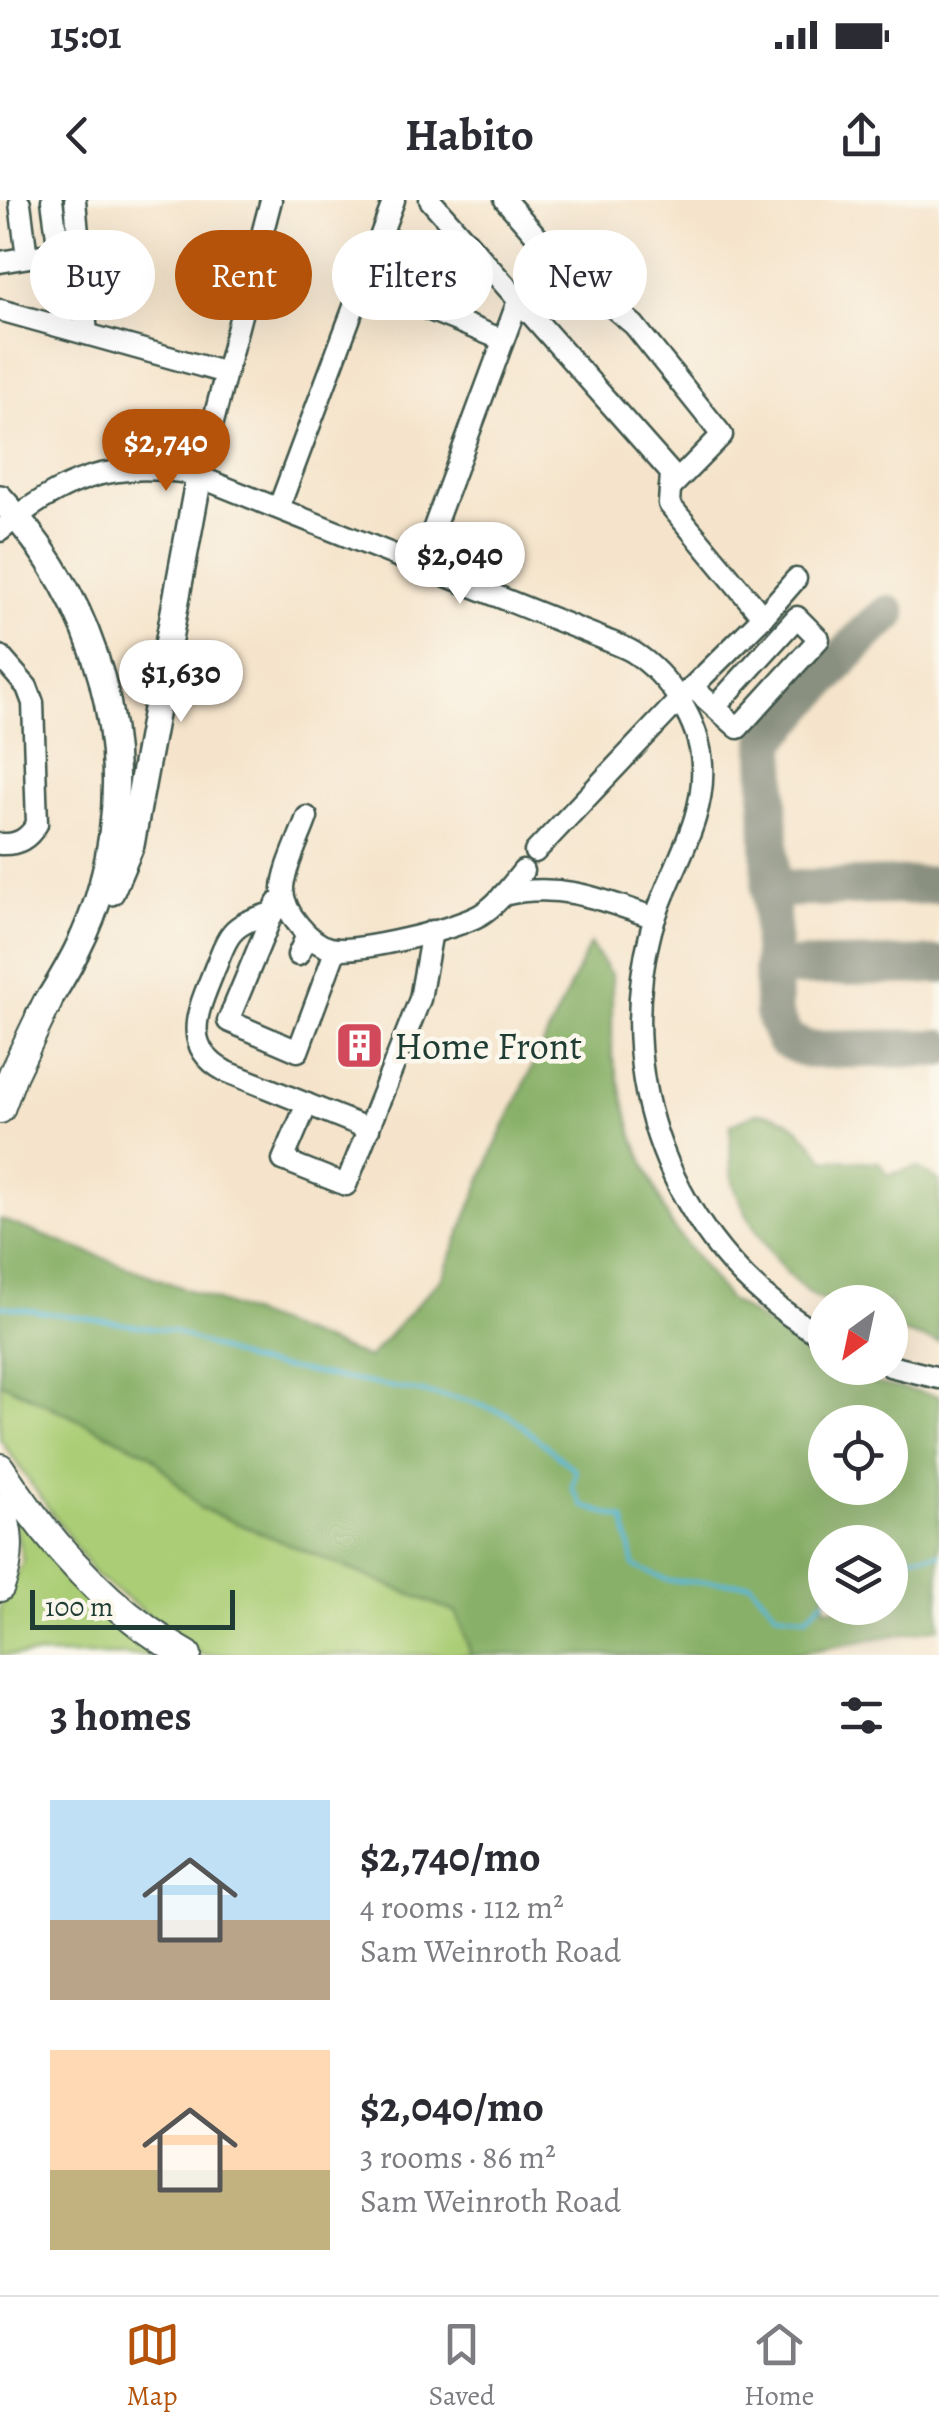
<!DOCTYPE html>
<html lang="en">
<head>
<meta charset="utf-8">
<style>
	:root { --surface:#fff; --page:#f7f7f7; --text:#2b2b33; --muted:#7c7c81; --line:#e1e1e2; --accent:#b45309 }
	body { margin:0; font-family:Alegreya,serif; background:var(--page); color:var(--text); height:100vh; display:flex; flex-direction:column; font-size:38px; white-space:nowrap }
	* { box-sizing:border-box; margin:0 }
	p { font-size:32px; color:var(--muted) }
	.icon { flex:none; width:55px; height:55px; fill:none; stroke:currentColor; stroke-width:2; stroke-linecap:round; stroke-linejoin:round }
	.map { position:relative; height:1455px; overflow:hidden }
	.panel { display:flex; flex-direction:column; background:var(--surface); flex:1 }
	.panel>* { flex:none }
	.banner { position:absolute; left:30px; top:30px; width:880px; height:90px; display:flex; gap:20px }
	.needle { width:65px; rotate:213deg }
	.fabs { position:absolute; left:808px; top:1085px; display:grid; gap:20px }
	.fabs a { display:grid; place-items:center; width:100px; height:100px; border-radius:50%; background:var(--surface); box-shadow:0 10px 40px #0002; font-size:50px }
	.scale { position:absolute; left:30px; bottom:25px; width:205px; box-sizing:border-box; padding-left:10px; border:5px solid #1f3d34; border-top:0; font-size:28px; line-height:35px; white-space:nowrap; color:#1f3d34; -webkit-text-stroke:8px #fbf7ec; paint-order:stroke }
	.price { position:absolute; translate:-50% -85px; padding:0 22px; border-radius:35px; background:#fff; color:#222; font-size:32px; line-height:65px; filter:drop-shadow(0 2px 5px #0008) }
	.price::after { content:''; position:absolute; left:50%; top:60px; width:30px; height:22px; margin-left:-15px; background:inherit; clip-path:polygon(0 0,100% 0,50% 100%) }
	.price.active { background:var(--accent); color:#fff }
	ul { padding:0; list-style:none }
	li { display:flex; align-items:center; gap:30px; height:250px; padding:0 50px }
	li span { display:grid; place-items:center; flex:none; width:280px; height:200px; border-radius:0px; color:#555 }
	li>.icon { margin-inline-start:auto }
	span .icon { width:120px; height:120px; fill:#fffc; stroke-width:1 }
	li b { font-size:42px }
	h2 { display:flex; justify-content:space-between; align-items:center; height:120px; padding:0 50px; font-size:42px }
	.tag { padding:0 35px; border-radius:45px; background:var(--surface); box-shadow:0 10px 40px #0002; font-size:35px; line-height:90px }
	.tag.active { background:var(--accent); color:#fff }
	.status { display:flex; justify-content:space-between; align-items:center; height:70px; padding:0 50px; background:var(--surface); direction:ltr }
	.status svg { height:28px; fill:currentColor }
	header { display:flex; justify-content:space-between; align-items:center; height:130px; padding:0 50px; background:var(--surface); font-size:45px; font-weight:700 }
	.tab-bar { display:flex; justify-content:space-around; align-items:center; height:140px; border-top:2px solid var(--line); background:var(--surface); font-size:28px; color:var(--muted) }
	.tab-bar a { display:grid; justify-items:center; gap:5px }
	.tab-bar .active { color:var(--accent) }
	.map>svg:first-child { display:block }
</style>
</head>
<body>
<div class="status"><b>15:01</b><svg viewBox="0 0 49 12"><path d="M0 12V9h3v3zM5 12V6h3v6zM10 12V3h3v9zM15 12V0h3v12zM26 1h20v11H26zM47 4h2v5h-2z"/></svg></div>
<header><svg class="icon" aria-label="back" viewBox="0 0 24 24"><path d="M15 5l-7 7 7 7"/></svg>Habito<svg class="icon" aria-label="share" viewBox="0 0 24 24"><path d="M12 15V3M7 8l5-5 5 5M5 13v7h14v-7"/></svg></header>
<div class="map">
<svg width="939" height="1455" viewBox="0 0 939 1455">
	<rect width="100%" height="100%" fill="#fbf7ec"/>
	<filter id="ink" filterUnits="userSpaceOnUse"><feTurbulence type="fractalNoise" baseFrequency=".01" numOctaves="2"/><feDisplacementMap in="SourceGraphic" scale="20" xChannelSelector="R" yChannelSelector="G"/><feConvolveMatrix kernelMatrix="1 2 1 2 8 2 1 2 1" color-interpolation-filters="sRGB"/></filter>
	<filter id="wash" filterUnits="userSpaceOnUse"><feTurbulence type="fractalNoise" baseFrequency=".0048" numOctaves="4" result="noise"/><feDisplacementMap in="SourceGraphic" scale="40" xChannelSelector="R" yChannelSelector="G"/><feGaussianBlur stdDeviation="2.25" result="paint"/><feColorMatrix in="noise" values="0 0 0 0 0 0 0 0 0 0 0 0 0 0 0 0 0 1.4 0 .05"/><feComposite in="paint" operator="in"/></filter>
	<g filter="url(#wash)">
		<rect width="100%" height="100%" fill="#f5e4cb"/>
		<g fill="#abcd76" stroke="#658555" stroke-width="2.5">
			<path d="M 0,1182 L 150,1254 L 200,1308 L 458,1413 L 471,1455 L 202,1455 L 95,1375 L 0,1239 Z"/>
			<path d="M 10,1304 L 86,1399 L 172,1455 L 0,1455 L 0,1407 L 23,1361 Z"/>
		</g>
		<g fill="#88b067" stroke="#54764e" stroke-width="2.5" fill-rule="evenodd">
			<path d="M 590,744 L 612,776 L 612,855 L 634,939 L 670,1023 L 728,1099 L 825,1162 L 825,1168 L 836,1168 L 874,1183 L 939,1196 L 939,1428 L 788,1455 L 471,1455 L 457,1413 L 200,1308 L 150,1254 L 0,1182 L 0,1019 L 368,1158 L 443,1076 L 493,951 ZM 825,1222 L 890,1222 L 890,1288 L 825,1288 ZM 825,1342 L 890,1342 L 890,1408 L 825,1408 Z"/>
			<path d="M 757,913 C 788,912 807,934 824,959 L 879,962 L 888,975 L 917,967 L 939,981 L 939,1143 L 890,1128 L 890,1102 C 871,1102 847,1107 828,1102 C 791,1094 740,1014 732,978 C 729,961 731,941 731,924 Z"/>
		</g>
		<g fill="none" stroke-linecap="round" stroke-linejoin="round">
			<g stroke="#5ab8d8" stroke-width="4">
				<path d="M 0,1106 L 173,1131 L 250,1162 L 466,1200 L 509,1215 L 576,1271 L 572,1288 L 583,1306 L 624,1319 L 634,1366 L 669,1381 L 750,1383 L 777,1413 L 806,1417 L 825,1399"/>
				<path d="M 890,1358 L 939,1354"/>
			</g>
			<g stroke="#8a9080" stroke-width="38">
				<path d="M 888,414 L 867,432 L 768,540 L 773,813 L 784,839 L 808,850 L 939,848"/>
				<path d="M 770,689 L 939,685"/>
				<path d="M 772,768 L 939,765"/>
			</g>
		</g>
	</g>
	<g filter="url(#ink)">
		<g fill="none" stroke-linecap="round" stroke-linejoin="round">
			<defs>
				<g id="minor">
					<path d="M 75,0 L 87,134"/>
					<path d="M 430,0 L 671,273 L 669,304 L 763,417"/>
					<path d="M 505,0 L 560,63"/>
					<path d="M 20,3 L 27,57"/>
					<path d="M 0,62 L 59,52 L 52,0"/>
					<path d="M 364,83 L 503,140"/>
					<path d="M 0,110 L 226,173"/>
					<path d="M 199,276 L 271,0"/>
					<path d="M 279,307 L 394,0"/>
					<path d="M 0,331 C 60,279 113,259 192,274 L 599,437 C 610,442 623,446 633,452 C 669,475 700,522 702,565 C 706,624 666,675 651,731 C 609,889 681,1058 825,1138"/>
					<path d="M 420,365 L 518,101 L 560,63 L 634,125 L 722,235 L 670,288"/>
					<path d="M 0,456 L 27,487 L 33,503 L 37,624 C 28,639 18,645 0,644"/>
					<path d="M 692,487 L 738,528 L 819,439 L 797,417 L 715,507"/>
					<path d="M 307,617 C 301,635 282,673 283,690 C 284,712 309,743 330,748 C 356,754 455,729 480,715 C 497,705 511,686 523,671"/>
					<path d="M 535,652 L 680,499 L 763,417 L 796,379"/>
					<path d="M 503,695 C 559,681 603,700 655,718"/>
					<path d="M 277,703 L 228,821 L 298,851 L 336,749"/>
					<path d="M 274,712 C 260,717 242,721 232,733 C 224,742 220,757 215,768 C 200,807 178,845 225,871 L 369,929"/>
					<path d="M 298,755 L 307,735"/>
					<path d="M 307,904 L 283,960 L 346,985 L 420,799 L 432,731"/>
					<path d="M 890,1166 L 939,1178"/>
				</g>
				<g id="major">
					<path d="M 0,298 C 98,404 139,544 102,685 C 90,732 65,775 39,815"/>
					<path d="M 111,692 L 131,645 L 199,276"/>
				</g>
				<g id="highway">
					<path d="M 0,909 L 13,874 L 48,801"/>
					<path d="M 0,1268 C 48,1342 109,1412 187,1455"/>
					<path d="M 0,1307 C 11,1333 10,1360 0,1387"/>
				</g>
			</defs>
			<use href="#minor" stroke="#3f564b" stroke-width="25"/>
			<use href="#major" stroke="#3f564b" stroke-width="30"/>
			<use href="#highway" stroke="#3f564b" stroke-width="32"/>
			<use href="#minor" stroke="#fff" stroke-width="20"/>
			<use href="#major" stroke="#fff" stroke-width="25"/>
			<use href="#highway" stroke="#fff" stroke-width="28"/>
		</g>
	</g>
	<defs>
		<symbol id="building-square" viewBox="-11 -11 22 22"><rect x="-9" y="-9" width="18" height="18" rx="4" fill="#d1495b" stroke="#fbf7ec"/><path d="M-4-6H4V6H1V3H-1V6H-4ZM-2.5-4.3h1.7v1.8h-1.7ZM.8-4.3h1.7v1.8H.8ZM-2.5-1h1.7V.8h-1.7ZM.8-1h1.7V.8H.8Z" fill="#fff"/></symbol>
	</defs>
	<g fill-rule="evenodd">
		<use href="#building-square" x="332" y="818" width="55" height="55"/>
	</g>
	<g text-anchor="middle" stroke-width="9" stroke-linejoin="round" paint-order="stroke">
		<g font-size="38" fill="#1f3d34" stroke="#fbf7ec" text-anchor="start">
			<text x="394" y="859">Home Front</text>
		</g>
	</g>
</svg>
<div class="fabs">
<a><svg class="needle" viewBox="-14 -14 28 28"><path d="M0-13l5 13h-10z" fill="#e53935"/><path d="M0 13l5-13h-10z" fill="#7c7c81"/></svg></a>
<a><svg class="icon" aria-label="locate" viewBox="0 0 24 24"><circle cx="12" cy="12" r="6"/><path d="M12 2v4M12 18v4M2 12h4M18 12h4"/></svg></a>
<a><svg class="icon" aria-label="layers" viewBox="0 0 24 24"><path d="M12 4l9 5-9 5-9-5zM3 14l9 5 9-5"/></svg></a>
</div>
<div class="scale">100 m</div>
<b class="price active" style="left:166px;top:294px">$2,740</b>
<b class="price" style="left:460px;top:407px">$2,040</b>
<b class="price" style="left:181px;top:525px">$1,630</b>
<div class="banner">
<a class="tag">Buy</a>
<a class="tag active">Rent</a>
<a class="tag">Filters</a>
<a class="tag">New</a>
</div>
</div>
<section class="panel">
<h2>3 homes<svg class="icon" aria-label="filters" viewBox="0 0 24 24"><path d="M4 7h16M4 17h16"/><circle cx="9" cy="7" r="2"/><circle cx="15" cy="17" r="2"/></svg></h2>
<ul>
<li><span style="background:linear-gradient(#bfe0f5 60%,#b9a48a 0)"><svg class="icon" aria-label="home" viewBox="0 0 24 24"><path d="M3 11l9-7 9 7M6 9v11h12V9"/></svg></span><div><b>$2,740/mo</b><p>4 rooms · 112 m²</p><p>Sam Weinroth Road</p></div></li>
<li><span style="background:linear-gradient(#ffd9b3 60%,#c2b280 0)"><svg class="icon" aria-label="home" viewBox="0 0 24 24"><path d="M3 11l9-7 9 7M6 9v11h12V9"/></svg></span><div><b>$2,040/mo</b><p>3 rooms · 86 m²</p><p>Sam Weinroth Road</p></div></li>
</ul>
</section>
<nav class="tab-bar">
<a class="active"><svg class="icon" aria-label="map" viewBox="0 0 24 24"><path d="M3 6l6-2 6 2 6-2v14l-6 2-6-2-6 2zM9 4v14M15 6v14"/></svg>Map</a>
<a><svg class="icon" aria-label="saved" viewBox="0 0 24 24"><path d="M7 4h10v16l-5-4-5 4z"/></svg>Saved</a>
<a><svg class="icon" aria-label="home" viewBox="0 0 24 24"><path d="M3 11l9-7 9 7M6 9v11h12V9"/></svg>Home</a>
</nav>
</body>
</html>
